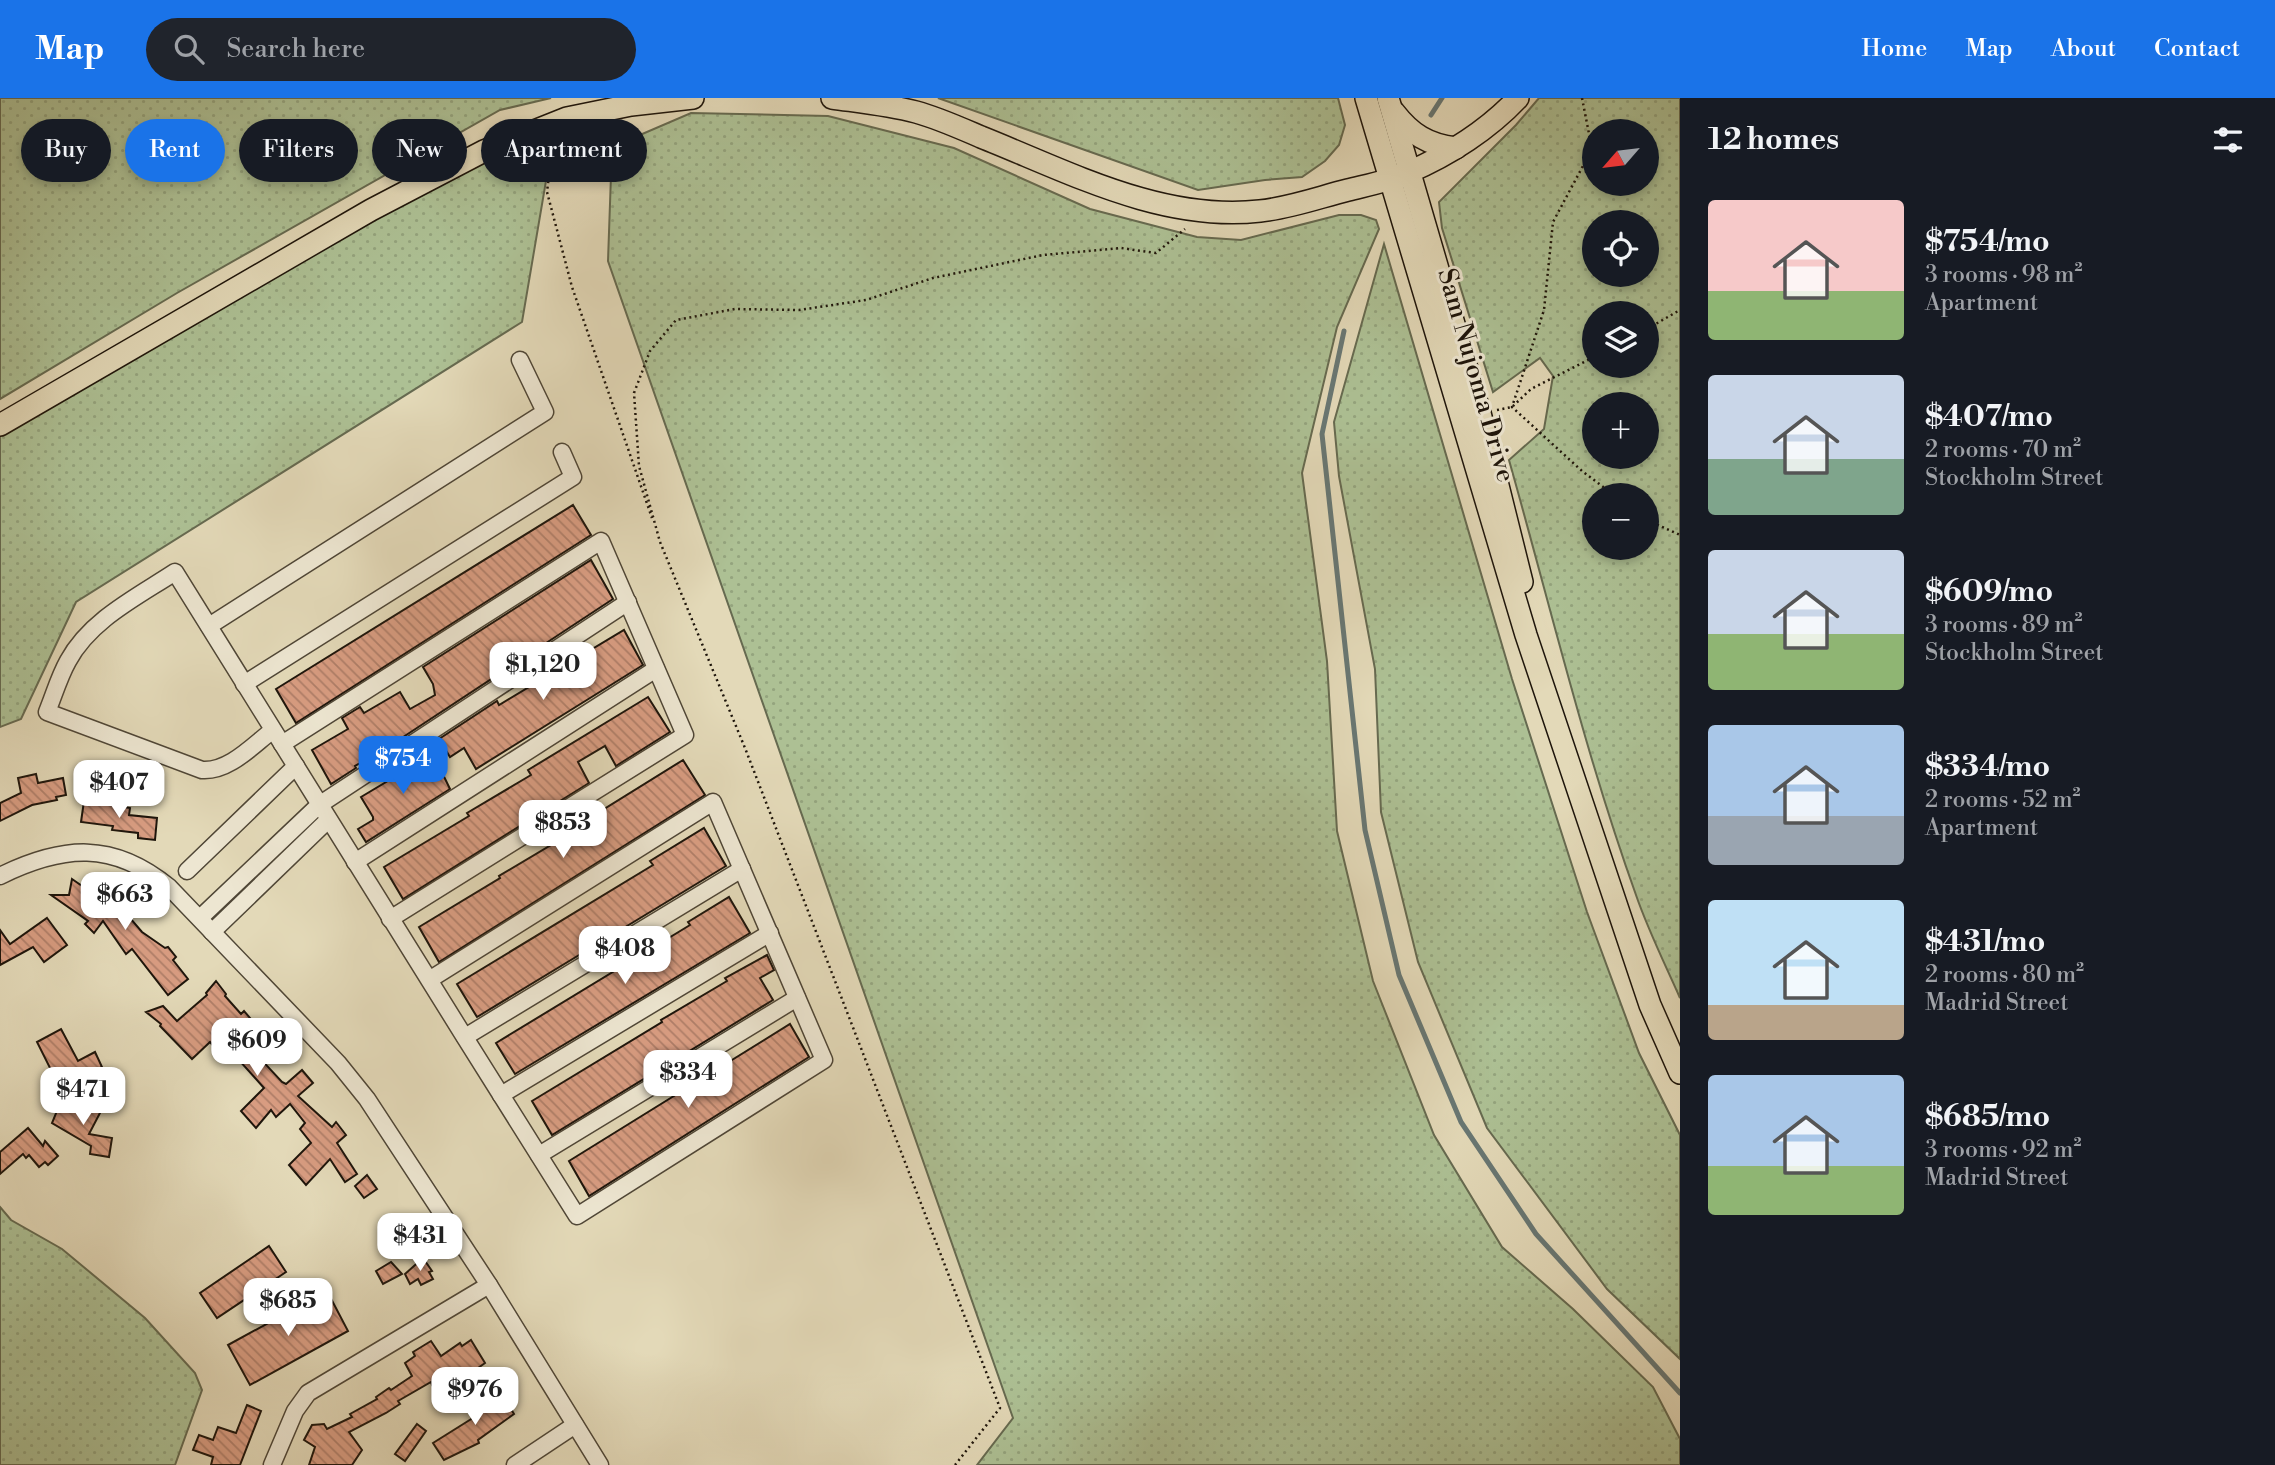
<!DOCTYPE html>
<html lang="en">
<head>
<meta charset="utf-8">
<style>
	:root { --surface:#171b24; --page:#20242c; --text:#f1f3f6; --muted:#9ea1a6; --accent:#1a73e8 }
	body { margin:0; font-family:"Libre Bodoni",serif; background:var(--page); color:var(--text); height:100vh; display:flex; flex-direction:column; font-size:26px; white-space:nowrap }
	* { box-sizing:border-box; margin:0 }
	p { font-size:23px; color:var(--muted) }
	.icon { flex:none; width:38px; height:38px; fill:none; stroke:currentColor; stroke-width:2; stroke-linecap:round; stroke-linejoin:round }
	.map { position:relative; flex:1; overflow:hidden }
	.details { display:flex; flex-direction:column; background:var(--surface); width:595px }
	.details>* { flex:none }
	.guide { position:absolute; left:21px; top:21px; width:665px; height:63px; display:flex; gap:14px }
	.needle { width:46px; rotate:242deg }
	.controls { position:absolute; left:1582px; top:21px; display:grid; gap:14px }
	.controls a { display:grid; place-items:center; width:77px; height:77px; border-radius:50%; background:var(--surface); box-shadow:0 4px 10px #0003; font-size:35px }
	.price { position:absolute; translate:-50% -60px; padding:0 16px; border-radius:14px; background:#fff; color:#222; font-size:23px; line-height:46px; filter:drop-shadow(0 2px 4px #0008) }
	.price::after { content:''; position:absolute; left:50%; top:42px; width:21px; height:16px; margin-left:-10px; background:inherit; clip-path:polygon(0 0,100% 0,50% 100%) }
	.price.active { background:var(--accent); color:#fff }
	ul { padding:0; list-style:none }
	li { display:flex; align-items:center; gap:21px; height:175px; padding:0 28px }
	li span { display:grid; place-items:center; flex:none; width:196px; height:140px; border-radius:7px; color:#555 }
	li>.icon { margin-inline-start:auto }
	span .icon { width:84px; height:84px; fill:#fffc; stroke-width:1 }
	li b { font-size:30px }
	h2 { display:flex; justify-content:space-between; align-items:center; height:84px; padding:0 28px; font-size:30px }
	.chip { padding:0 24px; border-radius:32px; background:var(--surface); box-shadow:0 4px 10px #0003; font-size:24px; line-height:63px }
	.chip.active { background:var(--accent); color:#fff }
	header { display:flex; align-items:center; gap:42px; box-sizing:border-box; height:98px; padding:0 35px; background:var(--accent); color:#fff }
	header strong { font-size:33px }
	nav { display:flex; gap:38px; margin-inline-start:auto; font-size:24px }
	.search { width:490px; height:63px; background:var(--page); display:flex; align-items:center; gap:18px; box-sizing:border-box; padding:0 24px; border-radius:38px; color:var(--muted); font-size:26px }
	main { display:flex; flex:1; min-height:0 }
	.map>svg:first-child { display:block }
</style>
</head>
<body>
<header>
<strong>Map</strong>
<div class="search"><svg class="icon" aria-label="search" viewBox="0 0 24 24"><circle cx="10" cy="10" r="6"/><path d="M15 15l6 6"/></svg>Search here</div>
<nav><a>Home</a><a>Map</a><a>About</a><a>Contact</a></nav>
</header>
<main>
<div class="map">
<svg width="1680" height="1367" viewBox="0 0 1680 1367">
	<defs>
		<pattern id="grass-dots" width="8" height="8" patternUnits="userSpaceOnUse" patternTransform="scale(1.75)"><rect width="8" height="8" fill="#adc094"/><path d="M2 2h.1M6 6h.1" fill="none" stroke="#94a47e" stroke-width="1.8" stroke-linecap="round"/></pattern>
		<pattern id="building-back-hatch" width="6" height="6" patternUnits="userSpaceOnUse" patternTransform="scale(1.75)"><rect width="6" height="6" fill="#d89c81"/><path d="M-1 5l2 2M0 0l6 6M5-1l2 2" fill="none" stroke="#af7e68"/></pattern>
	</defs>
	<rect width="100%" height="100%" fill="#e3d9b8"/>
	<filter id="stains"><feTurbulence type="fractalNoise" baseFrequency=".00286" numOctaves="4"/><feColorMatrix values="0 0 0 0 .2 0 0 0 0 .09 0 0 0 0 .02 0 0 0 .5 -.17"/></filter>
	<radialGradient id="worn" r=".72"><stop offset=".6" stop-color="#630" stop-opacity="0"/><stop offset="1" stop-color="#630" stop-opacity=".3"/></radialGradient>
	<g fill="url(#grass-dots)" stroke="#666a50" stroke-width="2" fill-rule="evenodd">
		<path d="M 0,0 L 551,0 L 500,12 L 177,195 L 0,301 Z"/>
		<path d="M 938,0 L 1338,0 L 1345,27 L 1339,47 L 1325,63 L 1302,79 L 1265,82 L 1198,92 Z"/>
		<path d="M 1539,0 L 1680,0 L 1680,900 C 1665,866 1648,832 1636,797 C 1585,655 1550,507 1509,362 L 1544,331 L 1553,278 L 1540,260 L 1493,294 L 1442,130 L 1439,104 L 1516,27 ZM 1647,33 L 1647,86 L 1594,86 L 1594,33 ZM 1647,124 L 1647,177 L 1594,177 L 1594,124 ZM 1594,215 L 1647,215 L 1647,268 L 1594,268 ZM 1647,306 L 1647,359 L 1594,359 L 1594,306 ZM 1647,397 L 1647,450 L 1594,450 L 1594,397 Z"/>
		<path d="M 691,15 L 828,18 L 954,50 L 1090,111 L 1197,139 L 1241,142 L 1339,117 L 1361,117 L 1376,122 L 1379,131 L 1337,229 L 1302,375 L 1327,563 L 1337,733 L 1373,883 L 1434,1037 L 1502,1149 L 1573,1211 L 1653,1289 L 1680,1341 L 1680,1367 L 977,1367 L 1013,1320 L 608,163 L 612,49 Z"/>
		<path d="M 556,24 L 522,224 L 76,504 L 21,621 L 0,629 L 0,328 L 371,112 Z"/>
		<path d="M 1384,146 L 1512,581 L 1587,814 L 1639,955 L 1680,1037 L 1680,1261 L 1607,1191 L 1487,1030 L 1418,864 L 1381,714 L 1375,571 L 1339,378 L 1334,324 Z"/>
		<path d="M 0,1109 L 11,1122 L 62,1151 L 145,1220 L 195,1275 L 202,1292 L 175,1367 L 0,1367 Z"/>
	</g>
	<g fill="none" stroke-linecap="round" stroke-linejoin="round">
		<g stroke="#687773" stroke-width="5">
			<path d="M 1431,17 L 1442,0"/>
			<path d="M 1344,233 L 1322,336 L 1365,732 L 1399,877 L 1461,1024 L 1536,1136 L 1680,1295"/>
		</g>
	</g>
	<g fill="url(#building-back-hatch)" stroke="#1e150b" stroke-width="2">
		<path d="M 573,407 L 591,437 L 296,625 L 276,591 Z"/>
		<path d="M 591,462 L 613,501 L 385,651 L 355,668 L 356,670 L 331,686 L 312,652 L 348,631 L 342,620 L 360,609 L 364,615 L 400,594 L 410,611 L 435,597 L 433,586 L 423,569 Z"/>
		<path d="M 624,532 L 643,567 L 476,671 L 464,650 L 450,659 L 439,641 L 497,603 L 499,607 Z"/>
		<path d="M 648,599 L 670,634 L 616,668 L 605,648 L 578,664 L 589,685 L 403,801 L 384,769 L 469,718 L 467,715 L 531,677 L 528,672 Z"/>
		<path d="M 433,656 L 450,691 L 366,744 L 358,731 L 373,722 L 373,719 L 361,699 Z"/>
		<path d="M 683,662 L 705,697 L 439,864 L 419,829 L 500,780 L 499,778 L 566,738 L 564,736 Z"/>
		<path d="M 36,676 L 38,685 L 63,680 L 66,697 L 56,699 L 57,702 L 32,707 L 0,723 L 0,705 L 21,695 L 18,680 Z"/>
		<path d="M 84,703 L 130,710 L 129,717 L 157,720 L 155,742 L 138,740 L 138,735 L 112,732 L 113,728 L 81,724 Z"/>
		<path d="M 704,730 L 726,768 L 477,919 L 457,886 L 653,767 L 650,763 Z"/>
		<path d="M 72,781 L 98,799 L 105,788 L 131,801 L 123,812 L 142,834 L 165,850 L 168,849 L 176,859 L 173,862 L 188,881 L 168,897 L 132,851 L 126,856 L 103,823 L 94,835 L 85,826 L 88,823 L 51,797 L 69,797 Z"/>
		<path d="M 729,799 L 750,835 L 515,976 L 496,945 L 690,827 L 688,824 Z"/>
		<path d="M 47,820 L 67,847 L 44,864 L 33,849 L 0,867 L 0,832 L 10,846 Z"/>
		<path d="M 767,857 L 774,872 L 760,880 L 773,902 L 552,1037 L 532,1003 L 662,924 L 661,922 L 727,883 L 725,880 Z"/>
		<path d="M 216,883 L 226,896 L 225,898 L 241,916 L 244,913 L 256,927 L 242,941 L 282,984 L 286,986 L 302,972 L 313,985 L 298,998 L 332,1029 L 336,1024 L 346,1037 L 337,1045 L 357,1076 L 345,1084 L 330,1061 L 306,1087 L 289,1067 L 311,1045 L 300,1031 L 305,1025 L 290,1006 L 276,1019 L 271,1012 L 256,1030 L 241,1013 L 264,990 L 230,952 L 222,958 L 210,944 L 192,961 L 160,928 L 161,926 L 146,914 L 163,908 L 177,923 L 207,897 L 206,895 Z"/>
		<path d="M 790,926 L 809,959 L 589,1098 L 569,1063 Z"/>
		<path d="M 61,931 L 78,963 L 95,954 L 102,969 L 60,990 L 37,944 Z"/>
		<path d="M 61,1003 L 84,1014 L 89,1004 L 101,1013 L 89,1036 L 112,1040 L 109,1059 L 90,1056 L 91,1048 L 52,1025 Z"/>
		<path d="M 28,1030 L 43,1048 L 45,1043 L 58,1058 L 48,1067 L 45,1064 L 39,1069 L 29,1057 L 26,1060 L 23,1056 L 0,1076 L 0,1054 Z"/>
		<path d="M 367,1077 L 377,1091 L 364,1100 L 355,1088 Z"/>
		<path d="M 398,1120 L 405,1133 L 423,1123 L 429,1135 L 421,1138 L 428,1149 L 408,1158 L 399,1147 L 392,1150 L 388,1142 L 393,1139 L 384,1127 Z"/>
		<path d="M 269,1148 L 286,1174 L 217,1220 L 200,1195 Z"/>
		<path d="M 423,1160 L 432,1173 L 429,1174 L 433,1181 L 421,1187 L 418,1181 L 410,1186 L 405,1176 Z"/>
		<path d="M 391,1164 L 402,1176 L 383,1186 L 376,1173 Z"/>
		<path d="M 327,1193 L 348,1233 L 250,1287 L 228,1247 Z"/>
		<path d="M 471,1242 L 485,1265 L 443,1295 L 435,1285 L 432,1287 L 431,1284 L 398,1303 L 400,1306 L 386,1315 L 349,1334 L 362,1352 L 352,1367 L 309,1367 L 315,1349 L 304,1342 L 312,1327 L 324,1326 L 327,1331 L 352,1319 L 350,1316 L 377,1301 L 376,1299 L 389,1290 L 391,1292 L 412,1278 L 405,1265 L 415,1258 L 413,1254 L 431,1243 L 441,1258 L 460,1245 L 462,1248 Z"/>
		<path d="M 500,1293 L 514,1316 L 478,1342 L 479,1345 L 444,1362 L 433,1345 L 484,1313 L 480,1307 Z"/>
		<path d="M 247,1307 L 261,1313 L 240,1367 L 211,1367 L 213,1359 L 193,1352 L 199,1337 L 213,1342 L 218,1329 L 236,1335 Z"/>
		<path d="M 417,1326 L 426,1333 L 405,1363 L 395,1356 Z"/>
	</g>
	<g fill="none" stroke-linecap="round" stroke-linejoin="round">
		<defs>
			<g id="minor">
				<path d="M 209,528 L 545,314 L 520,262"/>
				<path d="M 244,586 L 573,379 L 562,354"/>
				<path d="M 273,632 C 253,647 229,674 202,672 L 47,614 C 54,597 59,579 68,563 C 90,522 137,499 175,474 C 309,689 442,904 577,1118 L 824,962 L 713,704 L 429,882"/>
				<path d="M 282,646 L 601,443 L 685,637 L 390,821"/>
				<path d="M 355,764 L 656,571"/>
				<path d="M 187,773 L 296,668"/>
				<path d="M 0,778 C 63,747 113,743 169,789 L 338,965 L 367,1001 L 489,1187 L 600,1367"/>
				<path d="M 200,820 L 319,707 L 628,504"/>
				<path d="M 212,834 L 328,722"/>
				<path d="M 465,939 L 742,771"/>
				<path d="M 501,997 L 770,835"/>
				<path d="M 539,1057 L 797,900"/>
				<path d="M 272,1367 L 295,1313 L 308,1295 L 489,1187"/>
				<path d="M 515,1367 L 575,1327"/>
			</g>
			<g id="major">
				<path d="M 832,0 C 860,4 889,7 916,14 C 938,20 960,30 981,39 C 1069,74 1162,124 1260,113 C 1290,110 1320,99 1348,92 C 1368,87 1390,83 1409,74 C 1449,57 1489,31 1518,0"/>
				<path d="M 1366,0 L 1526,537 L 1650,907 L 1680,975"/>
				<path d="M 1388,0 L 1480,315 L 1522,484"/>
				<path d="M 1394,14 C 1411,36 1428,47 1456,50"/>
				<path d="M 0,327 L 371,112 L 484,53 L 567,20 L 631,7 L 693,0"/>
			</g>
		</defs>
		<use href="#minor" stroke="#4f4636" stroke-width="19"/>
		<use href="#major" stroke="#1e150b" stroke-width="24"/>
		<g stroke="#1e150b" stroke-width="2.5" stroke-dasharray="2 3.5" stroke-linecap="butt">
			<path d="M 1582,0 L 1592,51 L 1553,124 L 1544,212 L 1512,309 L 1582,373 L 1614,397"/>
			<path d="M 553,45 L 547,94 L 572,189 L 652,420"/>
			<path d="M 1647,231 L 1680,212"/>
			<path d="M 1497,312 L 1512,309 L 1531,291 L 1594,259"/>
			<path d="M 1647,422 L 1680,437"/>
			<path d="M 955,1367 L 1000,1310 L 745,650 L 660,444 L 639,368 L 634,295 L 650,253 L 676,222 L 735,211 L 799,212 L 866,202 L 933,180 L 1043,157 L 1121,150 L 1156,155 L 1185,131"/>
		</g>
		<use href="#minor" stroke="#ede6d1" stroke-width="16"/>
		<use href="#major" stroke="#e3d9b8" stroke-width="21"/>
	</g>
	<g text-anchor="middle" stroke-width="6" stroke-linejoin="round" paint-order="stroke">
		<g font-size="26" fill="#1e150b" stroke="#ede6d1">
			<text transform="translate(1477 277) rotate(74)" y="9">Sam Nujoma Drive</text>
		</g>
	</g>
	<rect width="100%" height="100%" filter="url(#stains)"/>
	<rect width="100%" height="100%" fill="url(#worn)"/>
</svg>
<div class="controls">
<a><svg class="needle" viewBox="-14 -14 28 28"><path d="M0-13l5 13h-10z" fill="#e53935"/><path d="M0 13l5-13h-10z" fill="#9ea1a6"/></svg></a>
<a><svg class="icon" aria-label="locate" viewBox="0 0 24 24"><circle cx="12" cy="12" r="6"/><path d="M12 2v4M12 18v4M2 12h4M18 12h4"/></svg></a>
<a><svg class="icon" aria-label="layers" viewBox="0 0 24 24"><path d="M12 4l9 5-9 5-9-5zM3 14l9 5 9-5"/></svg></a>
<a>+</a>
<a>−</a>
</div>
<b class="price" style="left:543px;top:604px">$1,120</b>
<b class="price active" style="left:403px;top:698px">$754</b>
<b class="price" style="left:119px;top:722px">$407</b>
<b class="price" style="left:563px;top:762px">$853</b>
<b class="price" style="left:125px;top:834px">$663</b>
<b class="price" style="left:625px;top:888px">$408</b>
<b class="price" style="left:257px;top:980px">$609</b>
<b class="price" style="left:688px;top:1012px">$334</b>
<b class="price" style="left:83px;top:1029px">$471</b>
<b class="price" style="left:420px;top:1175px">$431</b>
<b class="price" style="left:288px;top:1240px">$685</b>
<b class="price" style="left:475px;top:1329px">$976</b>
<div class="guide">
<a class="chip">Buy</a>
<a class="chip active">Rent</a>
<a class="chip">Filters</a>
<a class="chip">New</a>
<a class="chip">Apartment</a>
</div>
</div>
<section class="details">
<h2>12 homes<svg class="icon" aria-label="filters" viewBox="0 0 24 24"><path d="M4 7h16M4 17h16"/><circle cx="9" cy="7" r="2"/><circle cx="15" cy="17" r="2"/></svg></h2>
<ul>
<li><span style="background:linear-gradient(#f6c9c9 65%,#8fb573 0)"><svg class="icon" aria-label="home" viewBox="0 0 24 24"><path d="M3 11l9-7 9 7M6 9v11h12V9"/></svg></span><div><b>$754/mo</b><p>3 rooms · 98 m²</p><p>Apartment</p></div></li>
<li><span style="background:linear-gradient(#c9d6e8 60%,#7fa58c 0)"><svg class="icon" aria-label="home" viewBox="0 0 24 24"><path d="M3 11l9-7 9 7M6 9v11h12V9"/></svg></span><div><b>$407/mo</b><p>2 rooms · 70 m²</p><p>Stockholm Street</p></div></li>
<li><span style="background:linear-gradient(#c9d6e8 60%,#8fb573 0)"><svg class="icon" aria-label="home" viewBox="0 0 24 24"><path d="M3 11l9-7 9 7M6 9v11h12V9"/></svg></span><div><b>$609/mo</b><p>3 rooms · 89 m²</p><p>Stockholm Street</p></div></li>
<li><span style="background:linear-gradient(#a9c7e8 65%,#9aa5b1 0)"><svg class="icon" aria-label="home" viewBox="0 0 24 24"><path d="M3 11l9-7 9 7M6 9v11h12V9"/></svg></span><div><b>$334/mo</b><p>2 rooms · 52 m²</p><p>Apartment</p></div></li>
<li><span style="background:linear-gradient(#bfe0f5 75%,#b9a48a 0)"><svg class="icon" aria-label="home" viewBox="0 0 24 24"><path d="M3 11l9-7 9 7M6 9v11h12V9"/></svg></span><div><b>$431/mo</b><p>2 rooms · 80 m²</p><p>Madrid Street</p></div></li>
<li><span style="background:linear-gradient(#a9c7e8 65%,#8fb573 0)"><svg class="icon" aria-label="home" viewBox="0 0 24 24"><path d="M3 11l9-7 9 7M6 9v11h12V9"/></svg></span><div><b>$685/mo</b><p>3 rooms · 92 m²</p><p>Madrid Street</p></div></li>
</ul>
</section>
</main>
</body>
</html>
